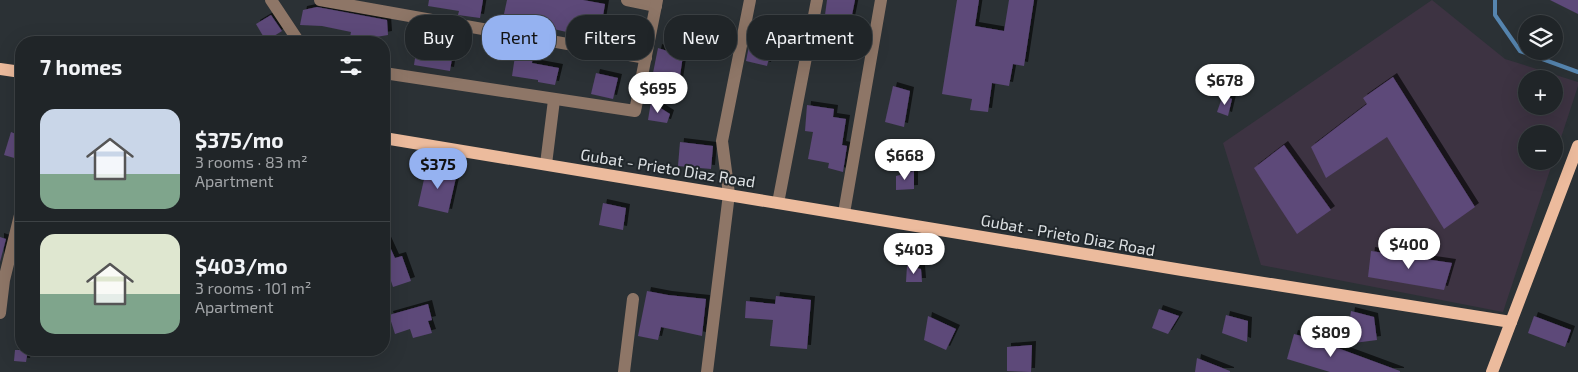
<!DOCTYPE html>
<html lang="en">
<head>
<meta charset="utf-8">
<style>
	:root { --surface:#202528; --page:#282d30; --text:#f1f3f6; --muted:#a2a5a8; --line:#3d4245; --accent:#95b2f1 }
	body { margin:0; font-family:"Exo 2",sans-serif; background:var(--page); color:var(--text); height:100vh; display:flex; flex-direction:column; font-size:19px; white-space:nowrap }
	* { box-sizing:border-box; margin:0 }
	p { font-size:16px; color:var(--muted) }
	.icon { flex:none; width:28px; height:28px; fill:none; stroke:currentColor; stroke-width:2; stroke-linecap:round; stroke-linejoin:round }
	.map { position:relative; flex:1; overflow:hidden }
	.sheet { position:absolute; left:15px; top:36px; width:375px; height:320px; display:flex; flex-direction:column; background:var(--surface); border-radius:20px; box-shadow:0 5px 20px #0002,0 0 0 1px var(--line) }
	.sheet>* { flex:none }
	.banner { position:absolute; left:405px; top:15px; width:475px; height:45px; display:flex; gap:10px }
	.fabs { position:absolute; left:1518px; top:15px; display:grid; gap:10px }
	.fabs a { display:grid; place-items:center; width:45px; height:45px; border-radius:50%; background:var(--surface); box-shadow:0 5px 20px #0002,0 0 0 1px var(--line); font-size:25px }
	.price { position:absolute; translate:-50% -42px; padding:0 11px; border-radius:18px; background:#fff; color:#222; font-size:16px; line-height:32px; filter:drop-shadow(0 1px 2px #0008) }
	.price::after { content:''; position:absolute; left:50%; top:30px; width:15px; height:11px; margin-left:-8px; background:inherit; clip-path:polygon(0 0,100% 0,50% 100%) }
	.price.active { background:var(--accent); color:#111 }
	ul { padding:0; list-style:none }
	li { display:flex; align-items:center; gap:15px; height:125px; padding:0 25px }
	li+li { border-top:1px solid var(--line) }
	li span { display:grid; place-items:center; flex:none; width:140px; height:100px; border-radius:15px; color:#555 }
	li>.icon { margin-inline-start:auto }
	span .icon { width:60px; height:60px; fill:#fffc; stroke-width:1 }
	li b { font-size:21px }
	h2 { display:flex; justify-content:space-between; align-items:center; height:60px; padding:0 25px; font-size:21px }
	.tag { padding:0 18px; border-radius:20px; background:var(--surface); box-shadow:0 5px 20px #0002,0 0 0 1px var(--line); font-size:18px; line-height:45px }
	.tag.active { background:var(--accent); color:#111 }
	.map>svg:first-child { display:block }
</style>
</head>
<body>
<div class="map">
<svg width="1578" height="372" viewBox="0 0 1578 372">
	<defs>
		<filter id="shadow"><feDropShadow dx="4" dy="-4" stdDeviation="0" flood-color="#0009"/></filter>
	</defs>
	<rect width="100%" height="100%" fill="#2b3135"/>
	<path fill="#3d3342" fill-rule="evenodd" d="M 1432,0 L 1505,59 L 1578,82 L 1578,86 L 1554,159 L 1554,134 L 1526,134 L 1526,161 L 1553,161 L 1503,312 L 1261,265 L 1223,143 ZM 1526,79 L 1554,79 L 1554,106 L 1526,106 Z"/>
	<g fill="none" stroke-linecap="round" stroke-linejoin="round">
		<path stroke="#5685af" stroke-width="4" d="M 1495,0 L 1495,15 L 1520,51 L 1578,72"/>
	</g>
	<g fill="#5d4879" filter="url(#shadow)">
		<path d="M 429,0 L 483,0 L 480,18 L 458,15 L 459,11 L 428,6 Z"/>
		<path d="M 507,0 L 583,0 L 605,4 L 602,22 L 633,30 L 631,42 L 618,38 L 618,41 L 599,38 L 598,41 L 583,39 L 584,36 L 523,22 L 524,18 L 504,14 Z"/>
		<path d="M 827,0 L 855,0 L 851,20 L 843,19 L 839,52 L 822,48 L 829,16 L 825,15 Z"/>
		<path d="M 957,0 L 979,0 L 975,26 L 1004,31 L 1009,0 L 1034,0 L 1024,66 L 1013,64 L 1009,86 L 992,83 L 988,112 L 970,110 L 972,99 L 942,94 Z"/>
		<path d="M 1550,0 L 1578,0 L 1578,14 Z"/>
		<path d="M 317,7 L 387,20 L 388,35 L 364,39 L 364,42 L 349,42 L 351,32 L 322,26 L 300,25 L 303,10 Z"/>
		<path d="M 271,15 L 282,31 L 266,41 L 256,24 Z"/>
		<path d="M 438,29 L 456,33 L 450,71 L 414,65 L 417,45 L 435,48 Z"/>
		<path d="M 751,36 L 773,42 L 767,66 L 746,61 Z"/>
		<path d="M 517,43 L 534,46 L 532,63 L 559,68 L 555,85 L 538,82 L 538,80 L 512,76 Z"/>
		<path d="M 849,43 L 862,46 L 859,60 L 846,58 Z"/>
		<path d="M 658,48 L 683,56 L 679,82 L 653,73 Z"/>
		<path d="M 596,73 L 618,78 L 613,99 L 591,94 Z"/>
		<path d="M 1393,77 L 1475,207 L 1444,229 L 1387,137 L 1326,178 L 1311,147 L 1367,104 L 1363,98 Z"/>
		<path d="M 893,86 L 910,91 L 904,127 L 885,122 Z"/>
		<path d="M 1223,95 L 1232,99 L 1228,116 L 1217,112 Z"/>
		<path d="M 651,102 L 670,114 L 667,123 L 648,120 Z"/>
		<path d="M 807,105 L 834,109 L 833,117 L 846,119 L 842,145 L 847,146 L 843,172 L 828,168 L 829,163 L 808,159 L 813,132 L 805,131 Z"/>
		<path d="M 11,132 L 21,136 L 21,160 L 4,155 Z"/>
		<path d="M 680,142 L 713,146 L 711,169 L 678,166 Z"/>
		<path d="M 1284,145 L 1331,210 L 1297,234 L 1254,168 Z"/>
		<path d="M 427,166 L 457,173 L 448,213 L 418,206 Z"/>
		<path d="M 914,171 L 914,189 L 896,190 L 896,176 Z"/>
		<path d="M 603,203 L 626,208 L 623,230 L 599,225 Z"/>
		<path d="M 384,234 L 395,258 L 402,256 L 411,281 L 393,287 L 384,260 Z"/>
		<path d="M 0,237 L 6,239 L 0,262 Z"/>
		<path d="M 910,237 L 921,238 L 918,249 L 908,249 Z"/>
		<path d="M 1371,251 L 1452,263 L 1444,290 L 1368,277 Z"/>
		<path d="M 907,266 L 921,269 L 922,282 L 906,282 Z"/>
		<path d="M 647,291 L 668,295 L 706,299 L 702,336 L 661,327 L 658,340 L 638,336 Z"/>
		<path d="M 776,296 L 811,300 L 807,349 L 770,346 L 773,320 L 745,318 L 746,301 L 775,304 Z"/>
		<path d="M 428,304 L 432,320 L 428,321 L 432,333 L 413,338 L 410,329 L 395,334 L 389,315 Z"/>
		<path d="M 1159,309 L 1179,316 L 1168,334 L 1152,328 Z"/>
		<path d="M 1351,311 L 1374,317 L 1377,340 L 1346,344 Z"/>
		<path d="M 1226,315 L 1248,321 L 1247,342 L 1222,333 Z"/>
		<path d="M 928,316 L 956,329 L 946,350 L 924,340 Z"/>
		<path d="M 1534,316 L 1571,330 L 1565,347 L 1528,333 Z"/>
		<path d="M 1294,334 L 1316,340 L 1400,371 L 1400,372 L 1330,372 L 1287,359 Z"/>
		<path d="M 1032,345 L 1031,372 L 1007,371 L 1007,347 Z"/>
		<path d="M 15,350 L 28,350 L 26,362 L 14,361 Z"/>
		<path d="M 1197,358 L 1230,371 L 1230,372 L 1195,372 Z"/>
	</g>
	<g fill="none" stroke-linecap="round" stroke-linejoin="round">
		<g stroke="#8e7667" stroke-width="12">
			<path d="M 271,0 L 299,42"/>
			<path d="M 320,0 L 646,58"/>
			<path d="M 627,0 L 656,6"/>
			<path d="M 384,73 L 635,111 L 657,0"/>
			<path d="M 546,164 L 554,100"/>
			<path d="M 778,203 L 817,0"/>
			<path d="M 844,213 L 881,0"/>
			<path d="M 0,313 L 4,280 L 21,211"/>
			<path d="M 624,372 L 633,299"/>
			<path d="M 707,372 L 729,194 L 722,141 L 750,0"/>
		</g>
		<g stroke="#ecbb9d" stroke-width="12">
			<path d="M 0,69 L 21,72"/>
			<path d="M 384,138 L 1182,270 L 1511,322"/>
			<path d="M 1492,372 L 1578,146"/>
		</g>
	</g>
	<g text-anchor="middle" stroke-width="4" stroke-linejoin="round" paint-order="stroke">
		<g font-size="16" fill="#dce0e3" stroke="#21272b">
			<text transform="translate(668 168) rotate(9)" y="6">Gubat - Prieto Diaz Road</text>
			<text transform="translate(1068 235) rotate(10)" y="6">Gubat - Prieto Diaz Road</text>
		</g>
	</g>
</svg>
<div class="fabs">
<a><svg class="icon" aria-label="layers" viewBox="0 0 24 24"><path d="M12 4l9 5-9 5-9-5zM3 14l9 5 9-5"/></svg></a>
<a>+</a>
<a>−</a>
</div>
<b class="price" style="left:1225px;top:106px">$678</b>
<b class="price" style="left:658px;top:114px">$695</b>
<b class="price" style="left:905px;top:181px">$668</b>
<b class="price active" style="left:438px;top:190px">$375</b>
<b class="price" style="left:1409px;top:270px">$400</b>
<b class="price" style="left:914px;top:275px">$403</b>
<b class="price" style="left:1331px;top:358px">$809</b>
<div class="banner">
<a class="tag">Buy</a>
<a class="tag active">Rent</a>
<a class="tag">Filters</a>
<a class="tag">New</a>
<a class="tag">Apartment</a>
</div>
<section class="sheet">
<h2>7 homes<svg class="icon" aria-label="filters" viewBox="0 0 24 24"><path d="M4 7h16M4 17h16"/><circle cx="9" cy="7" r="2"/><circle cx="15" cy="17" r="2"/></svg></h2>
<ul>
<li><span style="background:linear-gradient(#c9d6e8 65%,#7fa58c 0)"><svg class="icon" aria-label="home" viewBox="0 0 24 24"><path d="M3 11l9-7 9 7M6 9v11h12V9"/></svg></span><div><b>$375/mo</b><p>3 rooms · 83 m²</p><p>Apartment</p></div></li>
<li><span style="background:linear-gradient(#dfe7d0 60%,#7fa58c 0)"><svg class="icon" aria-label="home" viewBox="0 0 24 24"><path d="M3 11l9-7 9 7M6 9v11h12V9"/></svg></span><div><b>$403/mo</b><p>3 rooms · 101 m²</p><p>Apartment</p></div></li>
</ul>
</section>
</div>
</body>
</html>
